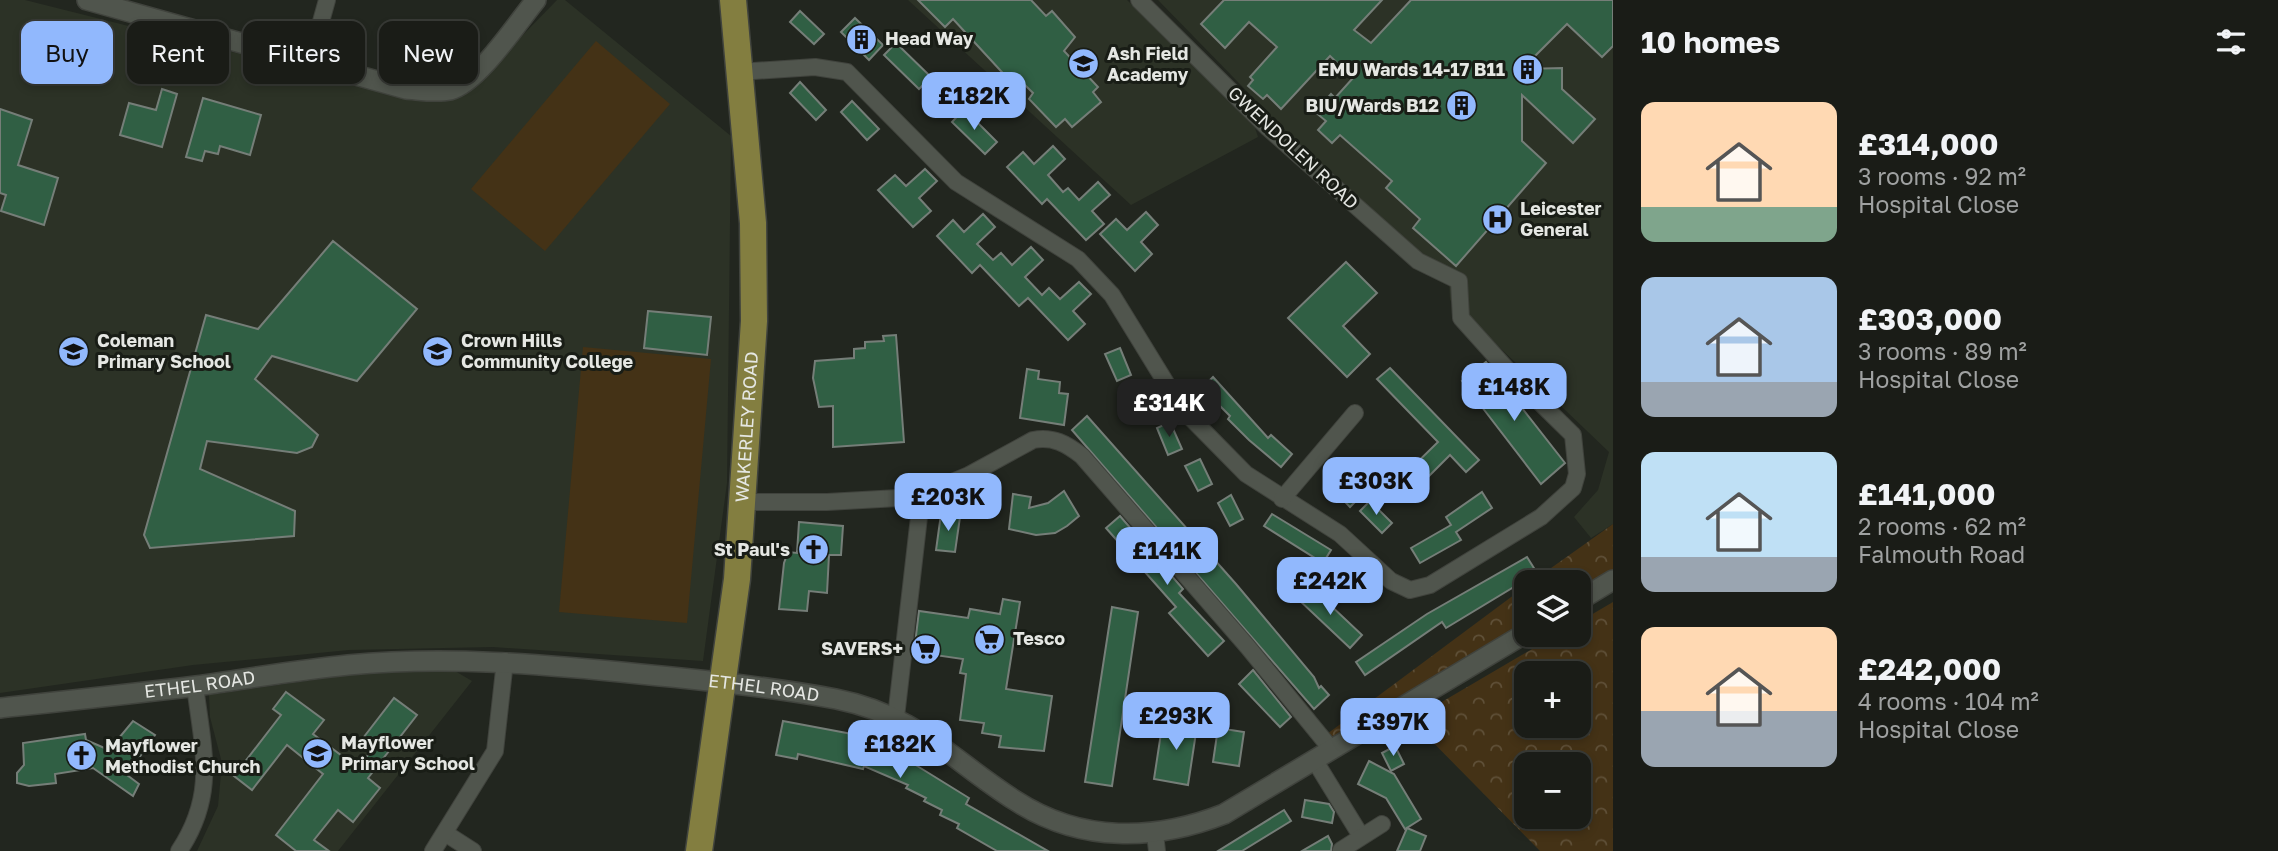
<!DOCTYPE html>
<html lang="en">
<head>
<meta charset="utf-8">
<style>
	:root { --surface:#1a1c17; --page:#232520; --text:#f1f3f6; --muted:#9fa1a1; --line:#383a36; --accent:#91b8fd }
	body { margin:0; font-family:"Golos Text",sans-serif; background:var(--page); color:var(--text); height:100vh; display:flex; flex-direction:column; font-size:26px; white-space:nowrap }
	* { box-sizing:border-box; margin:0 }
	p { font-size:23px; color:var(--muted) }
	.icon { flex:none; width:38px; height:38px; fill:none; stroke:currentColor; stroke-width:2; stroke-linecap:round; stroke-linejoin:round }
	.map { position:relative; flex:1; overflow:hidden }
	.details { display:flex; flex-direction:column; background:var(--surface); width:665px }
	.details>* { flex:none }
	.top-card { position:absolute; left:21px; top:21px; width:665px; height:63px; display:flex; gap:14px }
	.controls { position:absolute; left:1514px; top:570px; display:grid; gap:14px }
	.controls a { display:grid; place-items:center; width:77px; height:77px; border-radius:14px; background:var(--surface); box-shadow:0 4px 10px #0003,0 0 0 2px var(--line); font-size:35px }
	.price { position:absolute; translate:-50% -60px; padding:0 16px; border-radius:14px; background:var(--accent); color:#111; font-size:23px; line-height:46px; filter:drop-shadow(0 2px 4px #0008) }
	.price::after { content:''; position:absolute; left:50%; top:42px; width:21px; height:16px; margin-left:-10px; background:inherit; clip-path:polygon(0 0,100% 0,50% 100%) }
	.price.active { background:#222; color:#fff }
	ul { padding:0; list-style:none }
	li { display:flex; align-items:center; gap:21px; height:175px; padding:0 28px }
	li span { display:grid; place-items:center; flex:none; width:196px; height:140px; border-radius:14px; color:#555 }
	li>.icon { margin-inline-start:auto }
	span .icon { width:84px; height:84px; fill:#fffc; stroke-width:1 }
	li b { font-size:30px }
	h2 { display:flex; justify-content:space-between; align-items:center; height:84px; padding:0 28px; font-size:30px }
	.tag { padding:0 24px; border-radius:14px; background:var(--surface); box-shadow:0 4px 10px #0003,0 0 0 2px var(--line); font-size:24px; line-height:63px }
	.tag.active { background:var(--accent); color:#111 }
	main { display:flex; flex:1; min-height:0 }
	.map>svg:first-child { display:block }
</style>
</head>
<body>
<main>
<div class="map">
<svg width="1613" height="851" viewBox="0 0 1613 851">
	<defs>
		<pattern id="forest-crowns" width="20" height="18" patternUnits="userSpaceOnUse" patternTransform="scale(1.75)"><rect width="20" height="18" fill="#443216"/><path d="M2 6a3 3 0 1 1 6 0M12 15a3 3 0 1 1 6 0" fill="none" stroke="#5f5038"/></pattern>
	</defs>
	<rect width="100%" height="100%" fill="#22261f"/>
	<g fill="#2c3226">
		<path d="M 0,0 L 25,0 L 395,93 L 478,81 L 557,0 L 565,0 L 731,136 L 727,483 L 703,661 L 493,647 L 349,650 L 193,665 L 0,693 Z"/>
		<path d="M 908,0 L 1127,0 L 1255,128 L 1258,137 L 1131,205 Z"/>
		<path d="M 1158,0 L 1613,0 L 1613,524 L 1591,538 L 1574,517 L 1598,490 L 1609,452 L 1450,300 L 1449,278 L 1313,159 Z"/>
		<path d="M 440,670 L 455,671 L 472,681 L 338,851 L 197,851 L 218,806 L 222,763 L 210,717 L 209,695 L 347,675 Z"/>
	</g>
	<g fill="url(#forest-crowns)" fill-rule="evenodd">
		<path d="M 1613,524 L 1613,573 L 1579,595 L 1578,583 L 1530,583 Z"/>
		<path d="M 1526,586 L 1526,629 L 1332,750 L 1323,737 Z"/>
		<path d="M 1613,602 L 1613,851 L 1540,851 L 1411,720 L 1556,635 L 1578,635 L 1579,622 ZM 1526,674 L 1578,674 L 1578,726 L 1526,726 ZM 1526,765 L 1578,765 L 1578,817 L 1526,817 Z"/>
	</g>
	<g fill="#443216">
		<path d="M 596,41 L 670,104 L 545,251 L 471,189 Z"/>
		<path d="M 583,347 L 711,359 L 687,623 L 559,612 Z"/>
	</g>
	<g fill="#305f44" stroke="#757e78" stroke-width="2">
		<path d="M 918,0 L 1031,0 L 1046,16 L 1052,11 L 1075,37 L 1064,51 L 1098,87 L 1093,92 L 1101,102 L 1072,127 L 1065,119 L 1056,127 L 1029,99 L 1033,93 L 1018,78 L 1012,83 L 953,19 L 945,27 Z"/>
		<path d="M 1224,0 L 1382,0 L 1354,30 L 1371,43 L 1411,0 L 1613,0 L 1613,46 L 1602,57 L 1567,24 L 1522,69 L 1562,68 L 1562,89 L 1595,119 L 1573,143 L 1522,95 L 1522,141 L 1546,163 L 1456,266 L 1413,228 L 1420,219 L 1386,188 L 1392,181 L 1340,135 L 1332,143 L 1318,130 L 1326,121 L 1315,112 L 1331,94 L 1335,98 L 1353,78 L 1330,56 L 1281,109 L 1267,95 L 1263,99 L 1248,86 L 1253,80 L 1250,77 L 1277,47 L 1249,22 L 1225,48 L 1201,24 Z"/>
		<path d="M 800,11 L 824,34 L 814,44 L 790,22 Z"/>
		<path d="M 855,18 L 883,45 L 869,60 L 841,32 Z"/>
		<path d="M 896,43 L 931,77 L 919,89 L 884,55 Z"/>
		<path d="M 800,82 L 826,110 L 816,120 L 790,93 Z"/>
		<path d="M 162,89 L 177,94 L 162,147 L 120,135 L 129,103 L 156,110 Z"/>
		<path d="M 203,98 L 261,115 L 250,155 L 220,146 L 218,154 L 205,151 L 202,161 L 186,157 Z"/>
		<path d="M 852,101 L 879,129 L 867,140 L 841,112 Z"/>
		<path d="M 0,109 L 32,120 L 18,165 L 58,178 L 44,225 L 1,211 L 6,195 L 0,193 Z"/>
		<path d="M 964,109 L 997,142 L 985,154 L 952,122 Z"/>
		<path d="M 1053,146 L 1065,159 L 1048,175 L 1063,192 L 1068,188 L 1079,200 L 1098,182 L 1110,195 L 1092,211 L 1104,224 L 1086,240 L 1047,199 L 1042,204 L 1007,167 L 1023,152 L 1034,164 Z"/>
		<path d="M 925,169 L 937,181 L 919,198 L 931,211 L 913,227 L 878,190 L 895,175 L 906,186 Z"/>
		<path d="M 1146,212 L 1158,225 L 1141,242 L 1152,254 L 1135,271 L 1100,234 L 1116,219 L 1127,230 Z"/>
		<path d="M 983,214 L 995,227 L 977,244 L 993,260 L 1001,253 L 1012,265 L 1031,247 L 1043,260 L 1025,277 L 1042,295 L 1049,288 L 1060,299 L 1079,282 L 1091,294 L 1073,311 L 1085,324 L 1068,340 L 1028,298 L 1019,306 L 980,265 L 972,273 L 937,236 L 953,220 L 964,232 Z"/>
		<path d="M 333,241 L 417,309 L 357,381 L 272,356 L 255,379 L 318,435 L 312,447 L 297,453 L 207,441 L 200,469 L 295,511 L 294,536 L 150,548 L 144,535 L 206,315 L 258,329 Z"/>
		<path d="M 1346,262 L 1377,293 L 1343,326 L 1370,354 L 1347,377 L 1288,318 Z"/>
		<path d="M 648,311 L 711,317 L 707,355 L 644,348 Z"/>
		<path d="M 896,335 L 904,442 L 833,447 L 833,406 L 819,407 L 813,378 L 815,361 L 854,358 L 854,349 L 865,348 L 865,342 L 884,341 L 883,336 Z"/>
		<path d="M 1120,348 L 1131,375 L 1117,381 L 1105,354 Z"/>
		<path d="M 1486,362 L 1565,463 L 1541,484 L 1462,381 Z"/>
		<path d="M 1390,368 L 1479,460 L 1466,472 L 1450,455 L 1406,499 L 1393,486 L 1438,442 L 1377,379 Z"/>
		<path d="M 1027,369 L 1039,371 L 1038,379 L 1060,382 L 1059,393 L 1068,394 L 1064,425 L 1020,418 Z"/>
		<path d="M 1213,377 L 1268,438 L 1271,435 L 1292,454 L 1281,467 L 1249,440 L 1228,419 L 1230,416 L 1202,388 Z"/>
		<path d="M 1144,386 L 1153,411 L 1140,416 L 1130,392 Z"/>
		<path d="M 1087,416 L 1236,584 L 1314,677 L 1319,688 L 1321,686 L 1329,695 L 1314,709 L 1072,430 Z"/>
		<path d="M 1170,422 L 1182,449 L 1168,455 L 1157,428 Z"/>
		<path d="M 1200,459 L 1212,484 L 1198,491 L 1185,466 Z"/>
		<path d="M 1338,475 L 1360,497 L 1350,507 L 1329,485 Z"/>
		<path d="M 1064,491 L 1079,516 L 1067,526 L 1055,533 L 1036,535 L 1009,529 L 1013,494 L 1031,497 L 1029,508 L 1048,503 Z"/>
		<path d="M 1482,492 L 1492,508 L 1456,532 L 1461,540 L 1420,563 L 1411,548 L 1451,525 L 1446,517 Z"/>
		<path d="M 1231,495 L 1243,519 L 1230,526 L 1218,503 Z"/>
		<path d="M 1370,501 L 1392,523 L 1382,533 L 1360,511 Z"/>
		<path d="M 941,514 L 960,517 L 955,552 L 936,550 Z"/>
		<path d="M 1272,514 L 1331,550 L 1323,563 L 1264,526 Z"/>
		<path d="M 1120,516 L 1183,589 L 1179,593 L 1224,641 L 1208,656 L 1169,613 L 1176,607 L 1106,528 Z"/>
		<path d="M 799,522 L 843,526 L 841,555 L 829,555 L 827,593 L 809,591 L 807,611 L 779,609 L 784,563 L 788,552 L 797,553 Z"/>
		<path d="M 1527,557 L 1537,573 L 1446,628 L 1442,622 L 1365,675 L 1356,662 L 1427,614 Z"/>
		<path d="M 1310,586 L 1362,635 L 1350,648 L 1298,599 Z"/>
		<path d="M 1003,599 L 1020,602 L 1006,689 L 1052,696 L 1044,751 L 999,747 L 1001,736 L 982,733 L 984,723 L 960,720 L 966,674 L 960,673 L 963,659 L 914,652 L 919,611 L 968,618 L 970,609 L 1000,614 Z"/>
		<path d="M 1112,607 L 1138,612 L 1112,786 L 1085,782 Z"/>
		<path d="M 1253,670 L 1291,717 L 1280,727 L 1239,684 Z"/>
		<path d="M 286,692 L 324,720 L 313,734 L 358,768 L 371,751 L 360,742 L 394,698 L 417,715 L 368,778 L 380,788 L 353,822 L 338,810 L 314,840 L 329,851 L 296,851 L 276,835 L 323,774 L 287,745 L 252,790 L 234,776 L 281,715 L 273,709 Z"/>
		<path d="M 1163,720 L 1197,726 L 1188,785 L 1154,779 Z"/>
		<path d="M 133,721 L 155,735 L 127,775 L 139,784 L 133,796 L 93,768 L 55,774 L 56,783 L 29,786 L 17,783 L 17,773 L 24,765 L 23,743 L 85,734 L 86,740 L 109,750 Z"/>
		<path d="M 783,721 L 852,734 L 899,753 L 900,751 L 917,759 L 914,764 L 969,798 L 966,804 L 1048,851 L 997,851 L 957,828 L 959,824 L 940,815 L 942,810 L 924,801 L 926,798 L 906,788 L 908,785 L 864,766 L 863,769 L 798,754 L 797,759 L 776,755 Z"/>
		<path d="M 1218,728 L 1244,732 L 1239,766 L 1213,762 Z"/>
		<path d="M 1395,746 L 1404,764 L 1391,771 L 1382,753 Z"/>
		<path d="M 1369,761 L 1394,774 L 1421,819 L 1405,829 L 1386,798 L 1358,784 Z"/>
		<path d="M 1305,800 L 1329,804 L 1334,812 L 1332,823 L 1302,817 Z"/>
		<path d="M 1284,810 L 1291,821 L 1242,851 L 1218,851 Z"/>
		<path d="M 1407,828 L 1426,836 L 1420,851 L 1397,851 Z"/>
		<path d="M 1328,836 L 1332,844 L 1331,851 L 1302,851 Z"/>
	</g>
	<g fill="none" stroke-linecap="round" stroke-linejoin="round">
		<defs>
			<g id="minor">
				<path d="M 310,61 L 327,0"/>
				<path d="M 739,72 L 815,67 L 847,72 L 956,182 L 1078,259 L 1112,295 L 1182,409 L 1246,474 L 1340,534 L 1391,581 L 1410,590 L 1430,585 L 1541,517 L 1573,488 L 1577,474 L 1573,435 L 1514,377 L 1461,318 L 1459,281 L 1418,261 L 1268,128 L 1139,0"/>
				<path d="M 1282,499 L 1355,413"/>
				<path d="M 741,502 L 827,502 L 916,497 L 969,475 L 1033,440 C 1053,436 1067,444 1082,456 L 1247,646 L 1332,750"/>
				<path d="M 896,717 L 919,517 L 916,497"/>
				<path d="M 1315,761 L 1361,836"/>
				<path d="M 445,833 L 473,851"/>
				<path d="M 1155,834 L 1157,851"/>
				<path d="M 1341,850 L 1382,824"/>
				<path d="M 179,851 C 217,794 203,750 195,686"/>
				<path d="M 433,851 L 495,751 L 505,661"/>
			</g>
			<g id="tertiary">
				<path d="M 87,0 L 406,89 C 420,90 436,93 450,90 C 478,83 517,23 536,0"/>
				<path d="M 1578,601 L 1613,580"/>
				<path id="s1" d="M 0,708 C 65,701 131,694 196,686 C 247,679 297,670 348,665 C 446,656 542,664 640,674 C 705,680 771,687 836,699 C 917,715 951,760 1016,801 C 1081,843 1155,841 1224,814 L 1526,633"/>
			</g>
			<g id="trunk">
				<path id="s2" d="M 699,851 L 737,579 L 754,321 L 753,223 L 733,0"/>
			</g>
		</defs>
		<use href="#minor" stroke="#40433d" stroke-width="18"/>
		<use href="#tertiary" stroke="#40433d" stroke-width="22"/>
		<use href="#trunk" stroke="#40433d" stroke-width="29"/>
		<use href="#minor" stroke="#50554d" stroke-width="16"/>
		<use href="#tertiary" stroke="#50554d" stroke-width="19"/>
		<use href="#trunk" stroke="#837e40" stroke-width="26"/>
	</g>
	<defs>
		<symbol id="building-disc" viewBox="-11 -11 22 22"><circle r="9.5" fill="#91b8fd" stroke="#191d16"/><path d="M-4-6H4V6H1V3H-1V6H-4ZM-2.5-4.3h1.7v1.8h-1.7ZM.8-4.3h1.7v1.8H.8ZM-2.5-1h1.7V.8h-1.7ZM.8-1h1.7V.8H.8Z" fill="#111"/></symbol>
		<symbol id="school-disc" viewBox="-11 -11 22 22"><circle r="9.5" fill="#91b8fd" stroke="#191d16"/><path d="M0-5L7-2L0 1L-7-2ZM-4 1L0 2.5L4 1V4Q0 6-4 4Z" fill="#111"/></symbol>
		<symbol id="hospital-disc" viewBox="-11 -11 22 22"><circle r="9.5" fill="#91b8fd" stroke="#191d16"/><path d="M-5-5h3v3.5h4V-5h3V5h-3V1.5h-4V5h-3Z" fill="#111"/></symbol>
		<symbol id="church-disc" viewBox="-11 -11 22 22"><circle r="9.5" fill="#91b8fd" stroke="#191d16"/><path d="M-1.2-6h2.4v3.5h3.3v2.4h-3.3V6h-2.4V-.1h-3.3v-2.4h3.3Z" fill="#111"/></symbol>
		<symbol id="supermarket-disc" viewBox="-11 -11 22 22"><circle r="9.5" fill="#91b8fd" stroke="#191d16"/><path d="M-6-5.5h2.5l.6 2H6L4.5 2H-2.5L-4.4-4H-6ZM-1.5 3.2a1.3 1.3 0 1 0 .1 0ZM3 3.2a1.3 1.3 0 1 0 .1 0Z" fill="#111"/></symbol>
	</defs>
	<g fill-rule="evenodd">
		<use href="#building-disc" x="844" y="22" width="35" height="35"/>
		<use href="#school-disc" x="1066" y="46" width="35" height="35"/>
		<use href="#building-disc" x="1510" y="52" width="35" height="35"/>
		<use href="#building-disc" x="1444" y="88" width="35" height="35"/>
		<use href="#hospital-disc" x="1480" y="202" width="35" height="35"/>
		<use href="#school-disc" x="56" y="334" width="35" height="35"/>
		<use href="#school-disc" x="420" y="334" width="35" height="35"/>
		<use href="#church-disc" x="796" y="532" width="35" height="35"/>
		<use href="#supermarket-disc" x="972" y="622" width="35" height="35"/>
		<use href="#supermarket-disc" x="908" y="632" width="35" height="35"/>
		<use href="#school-disc" x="300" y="736" width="35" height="35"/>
		<use href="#church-disc" x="64" y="738" width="35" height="35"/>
	</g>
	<g text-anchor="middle" stroke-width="6" stroke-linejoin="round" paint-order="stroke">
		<g font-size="18" font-weight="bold" fill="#e5e7e3" stroke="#191d16" text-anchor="start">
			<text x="885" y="45">Head Way</text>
			<text x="1107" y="60">Ash Field<tspan x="1107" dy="21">Academy</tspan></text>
			<text x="1505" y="76" text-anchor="end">EMU Wards 14-17 B11</text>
			<text x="1439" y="112" text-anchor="end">BIU/Wards B12</text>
			<text x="1520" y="215">Leicester<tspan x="1520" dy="21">General</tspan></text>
			<text x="97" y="347">Coleman<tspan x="97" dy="21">Primary School</tspan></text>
			<text x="461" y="347">Crown Hills<tspan x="461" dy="21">Community College</tspan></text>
			<text x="790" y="556" text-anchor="end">St Paul's</text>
			<text x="1013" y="645">Tesco</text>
			<text x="903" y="655" text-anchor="end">SAVERS+</text>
			<text x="341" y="749">Mayflower<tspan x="341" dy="21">Primary School</tspan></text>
			<text x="105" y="752">Mayflower<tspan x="105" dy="21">Methodist Church</tspan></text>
		</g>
		<g font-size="18" fill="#e5e7e3" stroke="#191d16">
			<text transform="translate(1293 148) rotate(43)" y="6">GWENDOLEN ROAD</text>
			<text dy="6" stroke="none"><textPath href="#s2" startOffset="427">WAKERLEY ROAD</textPath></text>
			<text dy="6" stroke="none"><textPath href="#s1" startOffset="201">ETHEL ROAD</textPath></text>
			<text dy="6" stroke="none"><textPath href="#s1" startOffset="768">ETHEL ROAD</textPath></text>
		</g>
	</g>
</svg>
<div class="controls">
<a><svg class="icon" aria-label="layers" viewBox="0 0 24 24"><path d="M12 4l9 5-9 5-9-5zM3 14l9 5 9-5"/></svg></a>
<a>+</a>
<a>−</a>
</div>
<b class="price" style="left:974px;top:132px">£182K</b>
<b class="price" style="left:1514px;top:423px">£148K</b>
<b class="price active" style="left:1169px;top:439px">£314K</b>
<b class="price" style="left:1376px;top:517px">£303K</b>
<b class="price" style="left:948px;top:533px">£203K</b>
<b class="price" style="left:1167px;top:587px">£141K</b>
<b class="price" style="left:1330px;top:617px">£242K</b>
<b class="price" style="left:1176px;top:752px">£293K</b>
<b class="price" style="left:1393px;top:758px">£397K</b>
<b class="price" style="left:900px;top:780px">£182K</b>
<div class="top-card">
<a class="tag active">Buy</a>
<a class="tag">Rent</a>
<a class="tag">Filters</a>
<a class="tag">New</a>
</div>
</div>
<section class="details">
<h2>10 homes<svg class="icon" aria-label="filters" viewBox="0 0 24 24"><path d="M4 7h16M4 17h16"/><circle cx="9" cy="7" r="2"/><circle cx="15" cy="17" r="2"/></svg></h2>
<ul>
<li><span style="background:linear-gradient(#ffd9b3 75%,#7fa58c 0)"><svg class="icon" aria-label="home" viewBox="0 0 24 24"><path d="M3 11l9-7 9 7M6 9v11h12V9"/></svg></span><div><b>£314,000</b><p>3 rooms · 92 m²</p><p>Hospital Close</p></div></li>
<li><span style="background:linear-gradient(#a9c7e8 75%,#9aa5b1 0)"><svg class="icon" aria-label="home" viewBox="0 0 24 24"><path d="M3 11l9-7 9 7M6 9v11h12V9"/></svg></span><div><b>£303,000</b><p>3 rooms · 89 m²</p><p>Hospital Close</p></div></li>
<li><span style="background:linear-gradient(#bfe0f5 75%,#9aa5b1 0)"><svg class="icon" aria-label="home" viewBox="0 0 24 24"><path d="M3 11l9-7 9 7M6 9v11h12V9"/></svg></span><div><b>£141,000</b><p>2 rooms · 62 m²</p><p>Falmouth Road</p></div></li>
<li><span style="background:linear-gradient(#ffd9b3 60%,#9aa5b1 0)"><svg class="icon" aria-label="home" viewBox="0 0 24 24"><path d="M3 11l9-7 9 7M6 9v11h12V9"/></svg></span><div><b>£242,000</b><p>4 rooms · 104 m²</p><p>Hospital Close</p></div></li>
</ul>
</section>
</main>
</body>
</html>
